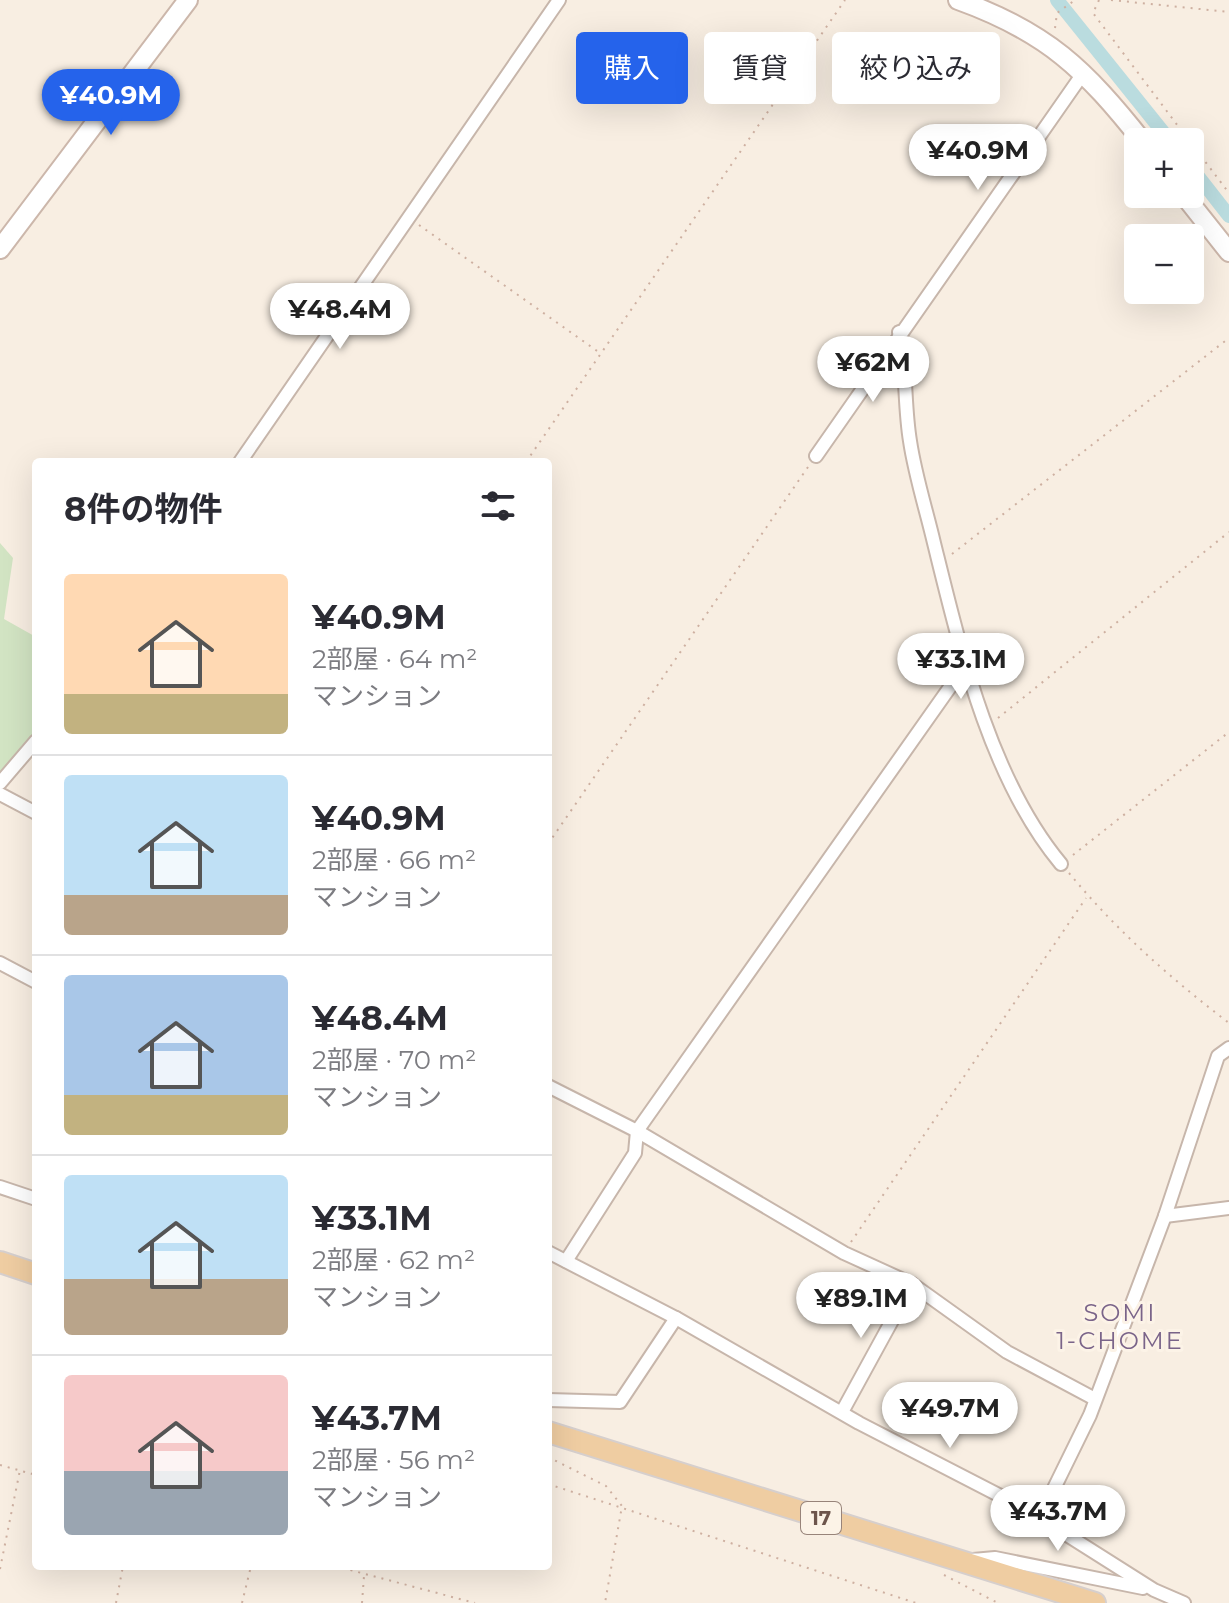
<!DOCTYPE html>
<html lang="ja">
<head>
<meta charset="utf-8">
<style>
	:root { --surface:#fff; --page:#f7f7f7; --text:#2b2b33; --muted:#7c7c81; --line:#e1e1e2; --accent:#2563eb }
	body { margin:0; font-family:Montserrat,"Noto Sans JP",sans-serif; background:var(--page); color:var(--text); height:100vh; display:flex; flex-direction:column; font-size:30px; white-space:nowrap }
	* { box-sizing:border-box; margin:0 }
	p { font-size:26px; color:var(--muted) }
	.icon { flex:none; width:44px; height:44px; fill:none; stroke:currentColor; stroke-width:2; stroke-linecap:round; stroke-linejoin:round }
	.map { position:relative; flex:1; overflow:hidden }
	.panel { position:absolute; left:32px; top:458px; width:520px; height:1112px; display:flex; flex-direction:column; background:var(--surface); border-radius:8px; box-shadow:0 8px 32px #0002 }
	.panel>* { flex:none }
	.top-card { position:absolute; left:576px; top:32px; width:532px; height:72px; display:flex; gap:16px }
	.controls { position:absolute; left:1124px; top:128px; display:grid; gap:16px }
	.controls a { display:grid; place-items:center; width:80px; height:80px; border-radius:8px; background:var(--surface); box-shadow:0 8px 32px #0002; font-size:40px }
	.price { position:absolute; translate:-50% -68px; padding:0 18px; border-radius:28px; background:#fff; color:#222; font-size:26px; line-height:52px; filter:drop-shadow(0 2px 4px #0008) }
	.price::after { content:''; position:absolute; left:50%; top:48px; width:24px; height:18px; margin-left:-12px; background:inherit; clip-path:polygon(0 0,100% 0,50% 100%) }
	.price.active { background:var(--accent); color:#fff }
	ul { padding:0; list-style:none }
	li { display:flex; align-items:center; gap:24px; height:200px; padding:0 32px }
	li+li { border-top:2px solid var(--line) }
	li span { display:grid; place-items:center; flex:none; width:224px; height:160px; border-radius:8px; color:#555 }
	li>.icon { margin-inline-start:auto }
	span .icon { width:96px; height:96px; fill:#fffc; stroke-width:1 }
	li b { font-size:34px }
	h2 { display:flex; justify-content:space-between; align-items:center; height:96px; padding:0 32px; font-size:34px }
	.chip { padding:0 28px; border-radius:8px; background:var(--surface); box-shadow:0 8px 32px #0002; font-size:28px; line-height:72px }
	.chip.active { background:var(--accent); color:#fff }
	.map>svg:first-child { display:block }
</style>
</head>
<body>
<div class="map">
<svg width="1229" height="1603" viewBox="0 0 1229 1603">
	<rect width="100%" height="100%" fill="#f8eee2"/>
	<path fill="#d2e4c3" d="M 0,543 L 13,558 L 4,619 L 36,637 L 36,731 L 0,774 Z"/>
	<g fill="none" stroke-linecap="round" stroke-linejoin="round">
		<g stroke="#badcdf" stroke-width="14">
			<path d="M 1057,0 L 1171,142"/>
			<path d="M 1190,166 L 1229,216"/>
		</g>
		<defs>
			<g id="street">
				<path d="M 899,332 C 907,370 904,405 910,441 C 915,475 926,509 934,543 C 960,648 990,779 1061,864"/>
				<path d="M 816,456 L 1084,72"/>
				<path d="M 240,462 L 559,0"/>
				<path d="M 0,783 L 36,741"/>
				<path d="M 0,794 L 36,813"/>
				<path d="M 0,963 L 36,982"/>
				<path d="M 548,1086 L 637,1131 L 844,1253 L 912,1284 L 1007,1352 L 1095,1399"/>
				<path d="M 0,1187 L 36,1199"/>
				<path d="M 1165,1216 L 1229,1208"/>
				<path d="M 548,1252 L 676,1318 L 859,1423 L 1026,1509 L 1154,1590 L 1184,1603"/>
				<path d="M 566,1261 L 635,1153 L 637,1131 L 967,663"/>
				<path d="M 548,1400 L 620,1402 L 676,1318"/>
				<path d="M 842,1412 L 912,1284"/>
				<path d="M 1040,1517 L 1090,1415 L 1165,1216 L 1218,1056 L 1229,1048"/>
				<path d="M 973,1560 L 995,1558 L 1143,1588"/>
			</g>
			<g id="secondary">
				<path d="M 958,0 C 1047,32 1085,69 1143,142"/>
				<path d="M 1183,194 L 1229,252"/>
				<path d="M 0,249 L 188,0"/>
			</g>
			<g id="primary">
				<path d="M 0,1262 L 36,1274"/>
				<path d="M 548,1432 L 1095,1603"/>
			</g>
		</defs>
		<use href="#street" stroke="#c7b6ab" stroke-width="16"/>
		<use href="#secondary" stroke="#ccb7ab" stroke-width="22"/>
		<use href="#primary" stroke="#d6cfcd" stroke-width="24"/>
		<g stroke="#ceb0a1" stroke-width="2" stroke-dasharray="2 6" stroke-linecap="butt">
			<path d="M 1099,0 L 1093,13 L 1190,142"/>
			<path d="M 1111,0 L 1229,12"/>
			<path d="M 1055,28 L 1057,13 L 1075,0"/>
			<path d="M 1191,143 L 1229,193"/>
			<path d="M 419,225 L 600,353"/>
			<path d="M 526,462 L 845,0"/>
			<path d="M 952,554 L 1229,338"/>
			<path d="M 998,718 L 1229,532"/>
			<path d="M 548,844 L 808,467"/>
			<path d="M 1073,855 L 1229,732"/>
			<path d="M 1069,873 C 1116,930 1170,978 1229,1023"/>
			<path d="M 851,1242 L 1086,898"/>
			<path d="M 548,1457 L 606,1486 L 622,1506 L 605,1603"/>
			<path d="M 0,1465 L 36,1475"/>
			<path d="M 548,1484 L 916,1603"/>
			<path d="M 335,1566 L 475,1603"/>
			<path d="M 0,1569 L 20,1470"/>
			<path d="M 944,1575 L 998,1603"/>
			<path d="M 116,1603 L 123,1566"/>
			<path d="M 242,1603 L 251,1566"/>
			<path d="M 362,1603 L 364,1576"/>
		</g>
		<use href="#street" stroke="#fff" stroke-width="12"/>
		<use href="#secondary" stroke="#fff" stroke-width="18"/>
		<use href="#primary" stroke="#efcda2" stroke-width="20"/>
	</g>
	<g text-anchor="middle" stroke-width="6" stroke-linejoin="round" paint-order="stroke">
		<rect fill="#fcf3e7" stroke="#98847a" stroke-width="2" x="801" y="1502" width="40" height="32" rx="6"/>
		<g font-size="20" font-weight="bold" fill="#6d554c">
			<text x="821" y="1525">17</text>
		</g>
		<g font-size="24" letter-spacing="2" fill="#7a6489" stroke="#fcf3e7">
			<text x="1120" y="1321">SOMI<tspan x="1120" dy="28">1-CHOME</tspan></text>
		</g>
	</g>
</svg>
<div class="controls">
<a>+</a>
<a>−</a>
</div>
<b class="price active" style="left:111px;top:137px">¥40.9M</b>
<b class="price" style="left:978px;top:192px">¥40.9M</b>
<b class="price" style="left:340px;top:351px">¥48.4M</b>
<b class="price" style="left:873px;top:404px">¥62M</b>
<b class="price" style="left:961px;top:701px">¥33.1M</b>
<b class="price" style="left:861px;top:1340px">¥89.1M</b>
<b class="price" style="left:950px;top:1450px">¥49.7M</b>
<b class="price" style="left:1058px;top:1553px">¥43.7M</b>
<div class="top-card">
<a class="chip active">購入</a>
<a class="chip">賃貸</a>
<a class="chip">絞り込み</a>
</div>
<section class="panel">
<h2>8件の物件<svg class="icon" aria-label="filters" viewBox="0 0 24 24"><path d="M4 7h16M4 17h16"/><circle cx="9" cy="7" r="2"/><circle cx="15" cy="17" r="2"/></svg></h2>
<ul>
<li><span style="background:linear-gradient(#ffd9b3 75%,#c2b280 0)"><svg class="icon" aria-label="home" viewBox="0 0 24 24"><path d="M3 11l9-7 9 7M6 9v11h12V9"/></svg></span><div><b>¥40.9M</b><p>2部屋 · 64 m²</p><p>マンション</p></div></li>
<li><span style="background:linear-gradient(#bfe0f5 75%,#b9a48a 0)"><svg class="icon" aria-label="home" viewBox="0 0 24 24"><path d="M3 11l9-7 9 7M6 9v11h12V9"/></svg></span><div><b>¥40.9M</b><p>2部屋 · 66 m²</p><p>マンション</p></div></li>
<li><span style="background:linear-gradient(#a9c7e8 75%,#c2b280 0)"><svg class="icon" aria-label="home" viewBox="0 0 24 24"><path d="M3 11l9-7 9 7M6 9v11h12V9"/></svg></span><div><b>¥48.4M</b><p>2部屋 · 70 m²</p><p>マンション</p></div></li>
<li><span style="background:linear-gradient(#bfe0f5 65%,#b9a48a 0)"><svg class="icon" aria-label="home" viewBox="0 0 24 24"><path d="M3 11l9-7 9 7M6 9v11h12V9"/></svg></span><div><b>¥33.1M</b><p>2部屋 · 62 m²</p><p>マンション</p></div></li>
<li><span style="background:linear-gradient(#f6c9c9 60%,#9aa5b1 0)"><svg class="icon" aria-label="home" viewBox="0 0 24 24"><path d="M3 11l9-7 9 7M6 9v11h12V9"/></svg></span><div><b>¥43.7M</b><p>2部屋 · 56 m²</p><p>マンション</p></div></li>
</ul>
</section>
</div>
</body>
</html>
